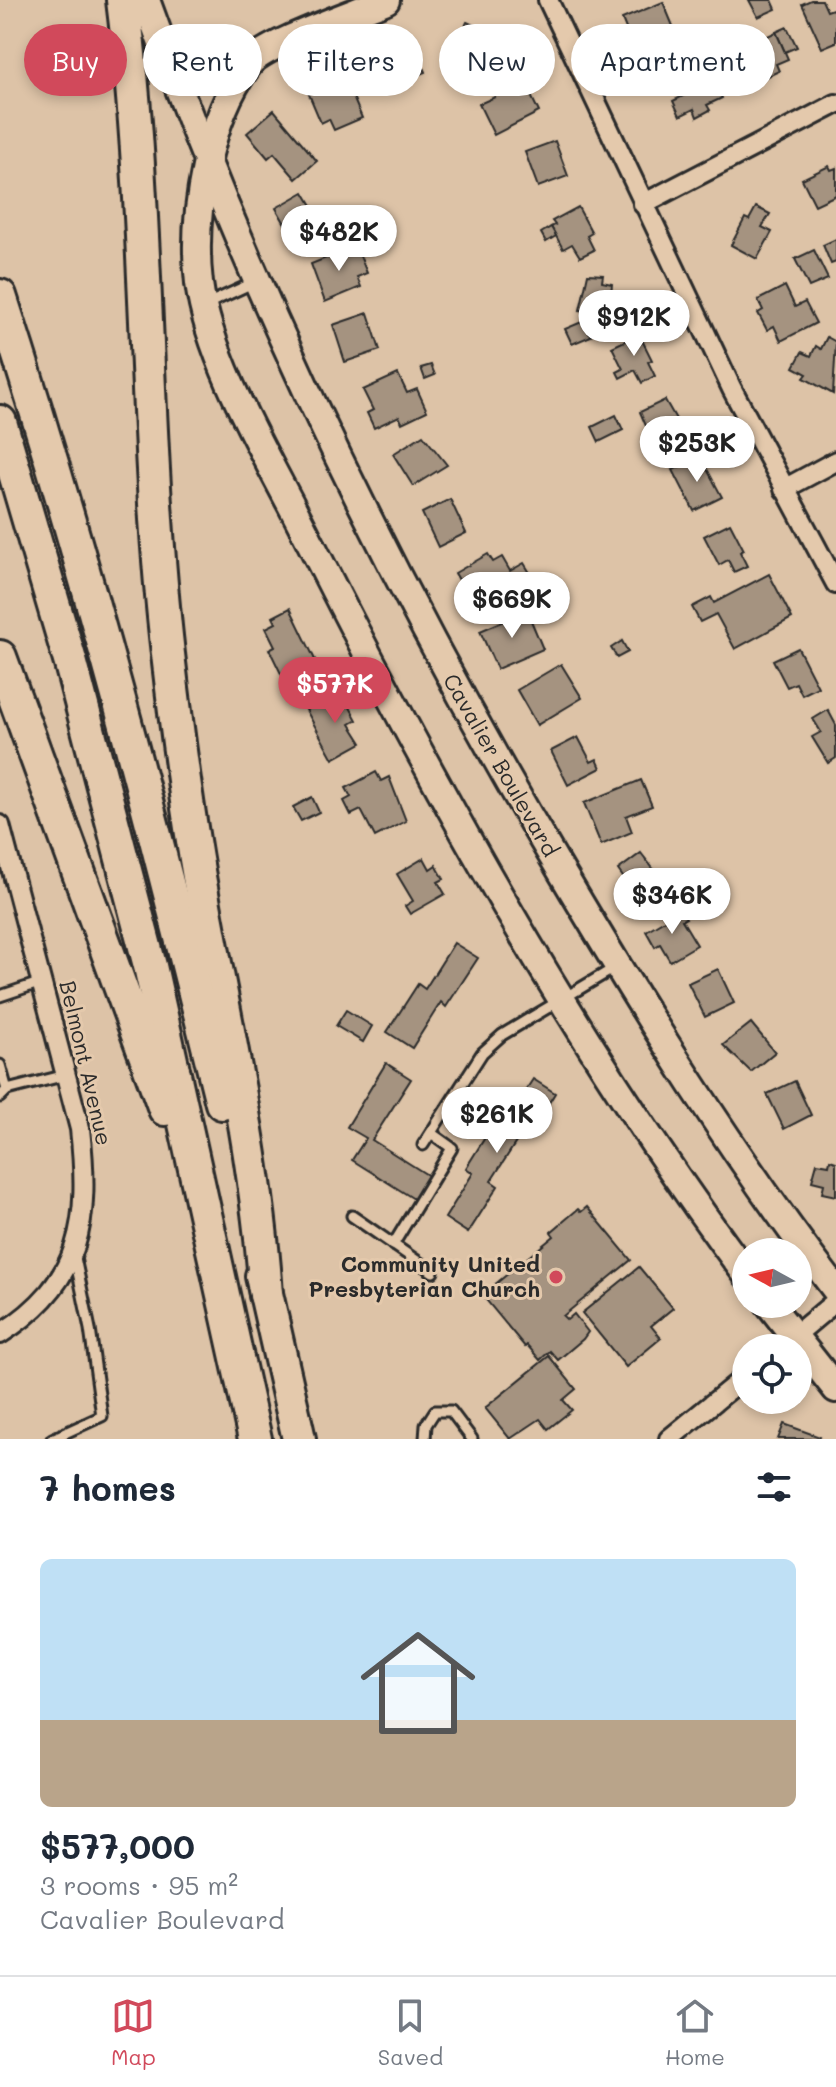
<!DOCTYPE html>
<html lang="en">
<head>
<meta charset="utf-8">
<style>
	:root { --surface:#fff; --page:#f2f2f3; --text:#1f2937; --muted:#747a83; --line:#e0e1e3; --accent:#d1495b }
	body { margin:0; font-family:Mali,sans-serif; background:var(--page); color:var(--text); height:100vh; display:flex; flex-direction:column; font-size:30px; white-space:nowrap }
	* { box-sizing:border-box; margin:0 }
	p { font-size:26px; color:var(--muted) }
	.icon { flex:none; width:44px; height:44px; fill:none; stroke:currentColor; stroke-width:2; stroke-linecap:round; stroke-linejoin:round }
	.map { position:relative; height:1439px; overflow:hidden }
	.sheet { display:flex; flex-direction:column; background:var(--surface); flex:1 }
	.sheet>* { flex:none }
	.guide { position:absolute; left:24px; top:24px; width:788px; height:72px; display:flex; gap:16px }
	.needle { width:52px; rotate:278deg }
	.controls { position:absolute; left:732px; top:1238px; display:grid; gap:16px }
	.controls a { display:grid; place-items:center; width:80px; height:80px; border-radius:50%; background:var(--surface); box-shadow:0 4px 12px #0003; font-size:40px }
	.price { position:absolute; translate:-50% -68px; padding:0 18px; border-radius:28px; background:#fff; color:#222; font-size:26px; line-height:52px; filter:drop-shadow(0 2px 4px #0008) }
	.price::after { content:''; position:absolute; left:50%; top:48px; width:24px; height:18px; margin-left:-12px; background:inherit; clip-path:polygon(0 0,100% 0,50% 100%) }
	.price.selected { background:var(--accent); color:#fff }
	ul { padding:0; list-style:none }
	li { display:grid; align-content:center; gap:16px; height:424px; padding:0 40px }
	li+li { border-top:2px solid var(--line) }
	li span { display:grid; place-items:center; height:248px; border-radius:12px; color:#555 }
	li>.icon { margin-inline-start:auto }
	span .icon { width:144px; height:144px; fill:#fffc; stroke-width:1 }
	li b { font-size:34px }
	h2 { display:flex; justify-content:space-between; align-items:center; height:96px; padding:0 40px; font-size:34px }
	.pill { padding:0 28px; border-radius:36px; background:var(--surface); box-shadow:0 4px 12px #0003; font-size:28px; line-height:72px }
	.pill.selected { background:var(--accent); color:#fff }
	.tab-bar { display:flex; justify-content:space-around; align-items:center; height:112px; border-top:2px solid var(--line); background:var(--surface); font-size:22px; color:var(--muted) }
	.tab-bar a { display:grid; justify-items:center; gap:4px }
	.tab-bar .selected { color:var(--accent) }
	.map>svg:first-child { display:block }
</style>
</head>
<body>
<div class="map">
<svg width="836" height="1439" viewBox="0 0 836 1439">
	<rect width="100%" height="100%" fill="#ddc3a7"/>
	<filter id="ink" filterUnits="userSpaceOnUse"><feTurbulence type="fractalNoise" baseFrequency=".0125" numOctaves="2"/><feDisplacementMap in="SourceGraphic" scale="16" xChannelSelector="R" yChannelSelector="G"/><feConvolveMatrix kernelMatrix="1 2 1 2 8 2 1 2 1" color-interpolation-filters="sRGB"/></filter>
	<g filter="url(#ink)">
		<g fill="#a59380" stroke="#2b2b2b" stroke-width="2">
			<path d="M 749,0 L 772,0 L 776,9 L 758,17 Z"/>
			<path d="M 811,0 L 822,0 L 827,11 L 836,8 L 836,42 L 822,48 L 802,4 Z"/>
			<path d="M 663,2 L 678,38 L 637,56 L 622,19 Z"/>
			<path d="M 467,22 L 501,38 L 489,65 L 454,49 Z"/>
			<path d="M 787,27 L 797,47 L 785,52 L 776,32 Z"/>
			<path d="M 776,32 L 788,59 L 776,64 L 779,71 L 762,79 L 759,73 L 746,79 L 734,52 Z"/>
			<path d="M 414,45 L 425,72 L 378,91 L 368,63 Z"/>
			<path d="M 710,73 L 722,98 L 707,105 L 710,110 L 697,117 L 694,109 L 680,116 L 673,101 L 685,95 L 681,87 Z"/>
			<path d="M 521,75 L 539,112 L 494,135 L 479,104 L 495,97 L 492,89 Z"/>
			<path d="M 344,76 L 362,118 L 334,130 L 329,119 L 321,123 L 308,92 Z"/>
			<path d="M 274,110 L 317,161 L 296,179 L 274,153 L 268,158 L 247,133 Z"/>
			<path d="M 555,141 L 568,176 L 538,187 L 525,152 Z"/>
			<path d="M 829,166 L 831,170 L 836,168 L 836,195 L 815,205 L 802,179 Z"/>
			<path d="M 304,192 L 323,224 L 295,241 L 276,208 Z"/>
			<path d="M 578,207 L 592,233 L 587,236 L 594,250 L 580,257 L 572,244 L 563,249 L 551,227 L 555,225 L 552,221 Z"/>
			<path d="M 756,207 L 770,214 L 762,227 L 772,232 L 757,259 L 731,245 L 745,218 L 749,220 Z"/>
			<path d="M 551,227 L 556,236 L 546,242 L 541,233 Z"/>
			<path d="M 836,239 L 836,262 L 831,264 L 823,245 Z"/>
			<path d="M 356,246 L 367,273 L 357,277 L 361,287 L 325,302 L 311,264 Z"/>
			<path d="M 814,250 L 828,279 L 809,287 L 795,259 Z"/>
			<path d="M 588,274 L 603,275 L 602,282 L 612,284 L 609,313 L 580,310 Z"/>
			<path d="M 785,286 L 795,307 L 805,302 L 816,323 L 781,341 L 774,326 L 767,330 L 758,313 L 763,310 L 758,300 Z"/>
			<path d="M 368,313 L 380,350 L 345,362 L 333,325 Z"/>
			<path d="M 584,321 L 591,336 L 572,344 L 565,329 Z"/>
			<path d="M 639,334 L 652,360 L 648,362 L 655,376 L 642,383 L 635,370 L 620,378 L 617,372 L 623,369 L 612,347 Z"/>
			<path d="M 827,337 L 836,342 L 833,394 L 804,378 L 807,374 L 794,367 L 802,352 L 811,356 L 816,346 L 821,349 Z"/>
			<path d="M 431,365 L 435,375 L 425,379 L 421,368 Z"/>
			<path d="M 398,374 L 407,393 L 417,389 L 427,411 L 402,423 L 399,416 L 374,428 L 367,413 L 373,410 L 363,390 Z"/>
			<path d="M 665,400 L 688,440 L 672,447 L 665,434 L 652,440 L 640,412 Z"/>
			<path d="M 616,415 L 623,430 L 599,442 L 592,427 Z"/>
			<path d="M 423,435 L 447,465 L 413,486 L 393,454 Z"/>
			<path d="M 700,456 L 722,497 L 694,511 L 673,470 Z"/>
			<path d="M 450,499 L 466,533 L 438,547 L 422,513 Z"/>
			<path d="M 730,523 L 744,550 L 740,552 L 747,566 L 734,572 L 728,560 L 719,565 L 704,536 Z"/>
			<path d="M 488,554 L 493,562 L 502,557 L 510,571 L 524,563 L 535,581 L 519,591 L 515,583 L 474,606 L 455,573 Z"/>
			<path d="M 769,574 L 792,618 L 735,649 L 716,614 L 700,622 L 692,607 L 711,597 L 714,603 Z"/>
			<path d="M 290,608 L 320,670 L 287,686 L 269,649 L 275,646 L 266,628 L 276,623 L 273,617 Z"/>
			<path d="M 527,611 L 543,649 L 497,669 L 480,631 Z"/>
			<path d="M 622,641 L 628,652 L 617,658 L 611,648 Z"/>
			<path d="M 798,648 L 818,687 L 802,695 L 796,683 L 787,687 L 773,660 Z"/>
			<path d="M 561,664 L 582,698 L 537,725 L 517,690 Z"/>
			<path d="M 335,694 L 339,702 L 345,698 L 357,720 L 350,724 L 362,743 L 333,759 L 306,710 Z"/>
			<path d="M 828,710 L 836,725 L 836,758 L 828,763 L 812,737 L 821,732 L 813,719 Z"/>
			<path d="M 578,737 L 591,762 L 597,759 L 601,768 L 568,785 L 551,751 Z"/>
			<path d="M 376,772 L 381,781 L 389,777 L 406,821 L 375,837 L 361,810 L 351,815 L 344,801 L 351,797 L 346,788 Z"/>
			<path d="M 641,780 L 652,806 L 626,816 L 632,832 L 601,845 L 584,803 Z"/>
			<path d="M 312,797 L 319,812 L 301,821 L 293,807 Z"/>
			<path d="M 641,853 L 659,876 L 663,873 L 668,880 L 640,901 L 618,870 Z"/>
			<path d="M 424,858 L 430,869 L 436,865 L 444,879 L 438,882 L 445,894 L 410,914 L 405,906 L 413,901 L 397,874 Z"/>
			<path d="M 714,882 L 723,898 L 704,909 L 695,893 Z"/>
			<path d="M 681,910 L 686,918 L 682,920 L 697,945 L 670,961 L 660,944 L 655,947 L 646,931 Z"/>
			<path d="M 454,943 L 478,958 L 446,1007 L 441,1002 L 412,1048 L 387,1032 L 418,984 L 425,989 Z"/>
			<path d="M 718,969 L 734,1003 L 705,1017 L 688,983 Z"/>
			<path d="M 346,1010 L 372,1026 L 363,1042 L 336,1026 Z"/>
			<path d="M 751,1023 L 775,1052 L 751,1072 L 723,1045 Z"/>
			<path d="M 386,1063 L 411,1079 L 372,1140 L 429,1176 L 414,1199 L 352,1160 L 366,1138 L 347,1127 Z"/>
			<path d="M 533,1079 L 555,1093 L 526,1140 L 520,1136 L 491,1181 L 498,1186 L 468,1233 L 445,1218 L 473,1173 L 466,1168 L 496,1120 L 503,1125 Z"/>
			<path d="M 795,1081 L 811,1115 L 784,1129 L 767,1094 Z"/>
			<path d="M 830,1160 L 836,1162 L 836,1196 L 822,1193 L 824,1184 L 812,1181 L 817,1163 L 829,1165 Z"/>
			<path d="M 587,1207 L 631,1260 L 563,1316 L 567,1320 L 574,1314 L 588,1332 L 583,1339 L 558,1360 L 550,1351 L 540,1360 L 527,1345 L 525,1347 L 482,1295 L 554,1236 L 551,1232 L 578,1209 L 581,1212 Z"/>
			<path d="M 639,1267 L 673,1308 L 651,1326 L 661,1338 L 626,1367 L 582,1313 Z"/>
			<path d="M 549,1356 L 576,1389 L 563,1400 L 572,1410 L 548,1429 L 540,1419 L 510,1439 L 485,1408 Z"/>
			<path d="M 784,1424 L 820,1437 L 819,1439 L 778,1439 Z"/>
		</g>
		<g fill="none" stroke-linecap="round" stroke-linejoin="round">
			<defs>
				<g id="lane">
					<path d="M 207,304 L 255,282"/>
					<path d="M 0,996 L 42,982"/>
					<path d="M 0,1065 L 7,1090"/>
					<path d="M 0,1097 L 7,1090 L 66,1075"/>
					<path d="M 423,1145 L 482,1053 L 502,1035 L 616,967"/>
					<path d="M 352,1216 L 433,1272"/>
					<path d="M 393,1245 L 452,1148 L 431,1133"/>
					<path d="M 52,1439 L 102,1416 L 90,1329 L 74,1253"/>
					<path d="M 425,1439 L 426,1425 L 435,1411 L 451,1411 L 472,1439"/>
				</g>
				<g id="street">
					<path d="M 548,0 L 732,389 L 836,584"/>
					<path d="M 643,204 L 836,104"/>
					<path d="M 784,489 L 836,461"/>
					<path d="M 0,825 L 80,1129 C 90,1220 83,1282 0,1334"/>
					<path d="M 780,1348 L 836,1301"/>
					<path d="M 669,1439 L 746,1376"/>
				</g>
				<g id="secondary">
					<path d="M 146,0 C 254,303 397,594 561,871 C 646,1015 734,1157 836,1290"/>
					<path d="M 386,0 C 359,12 263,44 249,64 C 208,117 191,217 199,283 C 209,361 267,457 303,528 C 431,783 575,1044 746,1274"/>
					<path d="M 168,63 C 199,69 221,72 251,60"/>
					<path d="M 769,1304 L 836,1389"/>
				</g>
				<g id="highway">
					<path d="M 123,0 C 150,217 143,437 168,654 C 177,732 187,810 201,888 C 225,1023 257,1157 266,1295"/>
					<path d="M 0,296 C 86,562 156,832 222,1103"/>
					<path d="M 0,422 L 71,664 L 150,966 L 255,1439"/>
					<path d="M 0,657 L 165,1109"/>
					<path d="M 262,1276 L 299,1439"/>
				</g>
			</defs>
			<use href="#lane" stroke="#2b2b2b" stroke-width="15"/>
			<use href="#street" stroke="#2b2b2b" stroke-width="24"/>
			<use href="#secondary" stroke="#2b2b2b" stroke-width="32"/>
			<use href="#highway" stroke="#2b2b2b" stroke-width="38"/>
			<use href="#lane" stroke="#e4c9ac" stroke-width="9"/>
			<use href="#street" stroke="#e4c9ac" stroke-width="18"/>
			<use href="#secondary" stroke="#e4c9ac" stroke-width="26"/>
			<use href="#highway" stroke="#e4c9ac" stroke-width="32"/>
		</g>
	</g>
	<circle fill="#d1495b" stroke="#e4c9ac" stroke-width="3" cx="556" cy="1277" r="8"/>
	<g text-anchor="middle" stroke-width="6" stroke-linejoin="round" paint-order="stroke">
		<g font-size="22" fill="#2b2b2b" stroke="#e4c9ac">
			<text transform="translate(501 765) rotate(60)" y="8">Cavalier Boulevard</text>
			<text transform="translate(86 1063) rotate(77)" y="8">Belmont Avenue</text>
		</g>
		<g font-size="22" font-weight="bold" fill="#2b2b2b" stroke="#e4c9ac" text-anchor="end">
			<text x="540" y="1272">Community United<tspan x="540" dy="25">Presbyterian Church</tspan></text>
		</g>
	</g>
</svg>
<div class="controls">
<a><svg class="needle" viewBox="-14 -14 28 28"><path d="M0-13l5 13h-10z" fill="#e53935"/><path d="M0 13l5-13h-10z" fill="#747a83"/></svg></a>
<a><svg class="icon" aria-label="locate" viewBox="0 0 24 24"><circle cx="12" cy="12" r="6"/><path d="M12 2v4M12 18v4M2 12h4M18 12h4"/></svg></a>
</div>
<b class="price" style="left:339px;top:273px">$482K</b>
<b class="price" style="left:634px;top:358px">$912K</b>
<b class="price" style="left:697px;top:484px">$253K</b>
<b class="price" style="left:512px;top:640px">$669K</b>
<b class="price selected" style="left:335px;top:725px">$577K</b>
<b class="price" style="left:672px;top:936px">$346K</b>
<b class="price" style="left:497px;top:1155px">$261K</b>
<div class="guide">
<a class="pill selected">Buy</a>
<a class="pill">Rent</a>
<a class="pill">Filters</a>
<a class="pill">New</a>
<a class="pill">Apartment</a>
</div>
</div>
<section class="sheet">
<h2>7 homes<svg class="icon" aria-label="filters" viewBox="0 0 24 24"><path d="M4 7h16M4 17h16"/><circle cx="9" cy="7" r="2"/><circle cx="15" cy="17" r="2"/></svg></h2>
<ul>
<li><span style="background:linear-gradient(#bfe0f5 65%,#b9a48a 0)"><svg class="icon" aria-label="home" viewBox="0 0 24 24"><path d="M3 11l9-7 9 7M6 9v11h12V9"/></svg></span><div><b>$577,000</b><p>3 rooms · 95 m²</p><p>Cavalier Boulevard</p></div></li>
</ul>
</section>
<nav class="tab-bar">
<a class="selected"><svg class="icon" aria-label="map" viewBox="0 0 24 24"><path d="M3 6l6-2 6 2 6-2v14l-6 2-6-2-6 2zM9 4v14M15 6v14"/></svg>Map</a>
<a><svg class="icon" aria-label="saved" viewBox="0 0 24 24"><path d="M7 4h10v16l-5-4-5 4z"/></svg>Saved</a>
<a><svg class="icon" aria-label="home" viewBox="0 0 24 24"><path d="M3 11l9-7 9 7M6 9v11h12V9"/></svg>Home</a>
</nav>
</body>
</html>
